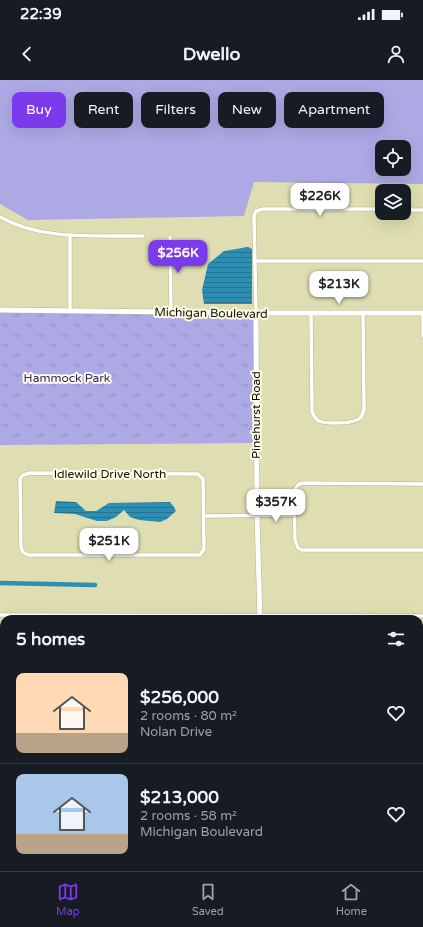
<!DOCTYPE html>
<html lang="en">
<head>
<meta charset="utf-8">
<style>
	:root { --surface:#171b24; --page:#20242c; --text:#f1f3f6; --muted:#9ea1a6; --line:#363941; --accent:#7c3aed }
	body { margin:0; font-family:"Varela Round",sans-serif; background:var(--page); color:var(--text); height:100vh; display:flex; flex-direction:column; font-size:15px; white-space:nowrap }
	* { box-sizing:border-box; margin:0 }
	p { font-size:13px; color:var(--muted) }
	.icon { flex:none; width:22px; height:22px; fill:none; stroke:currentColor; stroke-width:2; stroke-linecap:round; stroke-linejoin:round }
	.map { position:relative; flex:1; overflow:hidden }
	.sheet { position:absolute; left:0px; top:535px; width:423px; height:256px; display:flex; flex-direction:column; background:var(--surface); border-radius:12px 12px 0 0; box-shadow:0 4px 16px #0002 }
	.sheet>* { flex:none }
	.guide { position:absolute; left:12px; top:12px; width:399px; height:36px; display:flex; gap:8px }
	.tools { position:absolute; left:375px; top:60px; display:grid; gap:8px }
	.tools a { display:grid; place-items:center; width:36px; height:36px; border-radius:8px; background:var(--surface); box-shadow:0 4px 16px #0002; font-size:20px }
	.price { position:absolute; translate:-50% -34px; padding:0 9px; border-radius:8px; background:#fff; color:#222; font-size:13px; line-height:26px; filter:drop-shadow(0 1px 2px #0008) }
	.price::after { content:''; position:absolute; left:50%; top:24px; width:12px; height:9px; margin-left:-6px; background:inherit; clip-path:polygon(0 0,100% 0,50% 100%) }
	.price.on { background:var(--accent); color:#fff }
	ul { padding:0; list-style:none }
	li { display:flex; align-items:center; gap:12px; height:100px; padding:0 16px }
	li+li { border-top:1px solid var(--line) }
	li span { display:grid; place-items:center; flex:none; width:112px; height:80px; border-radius:8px; color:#555 }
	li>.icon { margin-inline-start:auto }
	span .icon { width:48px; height:48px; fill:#fffc; stroke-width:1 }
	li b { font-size:17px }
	h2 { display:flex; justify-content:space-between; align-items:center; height:48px; padding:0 16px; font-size:17px }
	.tag { padding:0 14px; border-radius:8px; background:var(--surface); box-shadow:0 4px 16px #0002; font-size:14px; line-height:36px }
	.tag.on { background:var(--accent); color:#fff }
	.status { display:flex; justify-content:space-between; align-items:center; height:28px; padding:0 20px; background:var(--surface); direction:ltr }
	.status svg { height:11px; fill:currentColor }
	header { display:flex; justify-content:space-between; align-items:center; height:52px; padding:0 16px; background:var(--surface); font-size:18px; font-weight:800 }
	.dock { display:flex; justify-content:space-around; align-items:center; height:56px; border-top:1px solid var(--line); background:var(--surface); font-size:11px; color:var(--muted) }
	.dock a { display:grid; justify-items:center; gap:2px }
	.dock .on { color:var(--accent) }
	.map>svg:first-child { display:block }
</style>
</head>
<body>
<div class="status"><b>22:39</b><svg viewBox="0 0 49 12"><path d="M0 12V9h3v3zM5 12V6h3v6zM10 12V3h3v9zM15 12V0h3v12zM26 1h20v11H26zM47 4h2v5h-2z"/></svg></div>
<header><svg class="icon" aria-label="back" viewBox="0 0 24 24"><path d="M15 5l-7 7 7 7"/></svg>Dwello<svg class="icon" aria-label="person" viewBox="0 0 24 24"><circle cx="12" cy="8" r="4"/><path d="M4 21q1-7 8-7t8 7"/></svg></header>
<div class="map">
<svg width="423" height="791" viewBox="0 0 423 791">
	<defs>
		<pattern id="park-tufts" width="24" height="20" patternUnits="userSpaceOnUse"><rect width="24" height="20" fill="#ada9e5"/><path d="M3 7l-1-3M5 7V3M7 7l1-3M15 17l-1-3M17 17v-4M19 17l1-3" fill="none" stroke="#9490c3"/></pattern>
		<pattern id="water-rules" width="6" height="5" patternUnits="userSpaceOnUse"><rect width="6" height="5" fill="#2d8eb3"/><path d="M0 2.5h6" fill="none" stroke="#25738f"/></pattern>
	</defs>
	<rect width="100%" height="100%" fill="#dedeb2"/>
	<path fill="#d2d29f" d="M 419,776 L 423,776 L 423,791 L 270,791 L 270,787 L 419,787 Z"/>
	<path fill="#ada9e5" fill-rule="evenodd" d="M 0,0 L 423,0 L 423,104 L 254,102 L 244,136 L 28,140 L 0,124 ZM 382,67 L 404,67 L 404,89 L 382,89 Z"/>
	<path fill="url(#park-tufts)" d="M 0,232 L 256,233 L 257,363 L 0,365 Z"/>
	<g fill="url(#water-rules)">
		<path d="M 248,167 L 252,169 L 252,224 L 204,224 L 202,210 L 208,184 L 224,171 Z"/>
		<path d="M 56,421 L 76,422 L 86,431 L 96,431 L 109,423 L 170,422 L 174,427 L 176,431 L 167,439 L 160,442 L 139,440 L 130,437 L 124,430 L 116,437 L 107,441 L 97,441 L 75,434 L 54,433 Z"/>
	</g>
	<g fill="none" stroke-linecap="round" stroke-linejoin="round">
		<path stroke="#2d8eb3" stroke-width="4.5" d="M 0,503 L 95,505"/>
		<defs>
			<g id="street">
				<path d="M 404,130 L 423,130"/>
				<path d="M 0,137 C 43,161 96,155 143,156"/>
				<path d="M 70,155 L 70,231"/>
				<path d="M 170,157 L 171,232"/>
				<path d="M 255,181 L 423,181"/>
				<path d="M 256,233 L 254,136 L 256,131 L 263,129 L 382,129"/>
				<path d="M 423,233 L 423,256"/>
				<path d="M 311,234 L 312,331 C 313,335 314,338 319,341 C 326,344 355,344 360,338 C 363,336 363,332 364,329 L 363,233"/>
				<path d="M 30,393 L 198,394 L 203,399 L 204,469 L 200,475 L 28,475 L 23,472 L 21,467 L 20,399 L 23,395 Z"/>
				<path d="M 423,404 L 304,403 L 299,404 L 294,410 L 295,460 L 298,468 L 302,470 L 423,470"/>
				<path d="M 204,436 L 294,435"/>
				<path d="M 0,535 L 423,536"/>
				<path d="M 0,592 L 4,592"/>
				<path d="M 419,603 L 423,603"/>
				<path d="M 0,649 L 4,649"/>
				<path d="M 0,705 L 4,705"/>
				<path d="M 0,762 L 4,762"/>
			</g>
			<g id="secondary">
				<path d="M 0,230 L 256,233 L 423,233"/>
				<path d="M 256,233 L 257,435 L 260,539"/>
				<path d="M 262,787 L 262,791"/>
			</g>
		</defs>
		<use href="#street" stroke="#b6b68c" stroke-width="4.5"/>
		<use href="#secondary" stroke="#b6b68c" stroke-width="6"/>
		<use href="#street" stroke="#fff" stroke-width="3.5"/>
		<use href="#secondary" stroke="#fff" stroke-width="5"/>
	</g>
	<g text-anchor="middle" stroke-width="4" stroke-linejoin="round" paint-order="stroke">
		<g font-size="12" fill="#111103" stroke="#fdfde7">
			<text transform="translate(211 233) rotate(1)" y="4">Michigan Boulevard</text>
			<text transform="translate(256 335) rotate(-90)" y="4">Pinehurst Road</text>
			<text x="110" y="398">Idlewild Drive North</text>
		</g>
		<g font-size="12" fill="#362375" stroke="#fdfde7">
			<text x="67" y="302">Hammock Park</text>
		</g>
	</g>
</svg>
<div class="tools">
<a><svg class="icon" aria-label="locate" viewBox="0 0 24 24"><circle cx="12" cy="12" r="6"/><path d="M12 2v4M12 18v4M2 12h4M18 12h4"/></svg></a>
<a><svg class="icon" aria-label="layers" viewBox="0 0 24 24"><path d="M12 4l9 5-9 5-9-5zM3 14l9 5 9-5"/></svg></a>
</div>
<b class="price" style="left:320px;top:137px">$226K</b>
<b class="price on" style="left:178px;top:194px">$256K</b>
<b class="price" style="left:339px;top:225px">$213K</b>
<b class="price" style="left:276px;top:443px">$357K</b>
<b class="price" style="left:109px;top:482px">$251K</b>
<div class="guide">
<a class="tag on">Buy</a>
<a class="tag">Rent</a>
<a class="tag">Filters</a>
<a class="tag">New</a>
<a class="tag">Apartment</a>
</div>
<section class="sheet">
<h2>5 homes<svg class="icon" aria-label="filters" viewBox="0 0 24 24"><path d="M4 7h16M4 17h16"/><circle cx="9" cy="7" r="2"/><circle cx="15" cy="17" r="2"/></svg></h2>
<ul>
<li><span style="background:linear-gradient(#ffd9b3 75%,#b9a48a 0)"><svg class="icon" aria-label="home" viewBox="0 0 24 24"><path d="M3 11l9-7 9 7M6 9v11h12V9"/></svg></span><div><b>$256,000</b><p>2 rooms · 80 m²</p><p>Nolan Drive</p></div><svg class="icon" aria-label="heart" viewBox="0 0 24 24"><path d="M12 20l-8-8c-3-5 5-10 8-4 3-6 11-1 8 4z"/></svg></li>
<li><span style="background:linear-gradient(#a9c7e8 75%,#b9a48a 0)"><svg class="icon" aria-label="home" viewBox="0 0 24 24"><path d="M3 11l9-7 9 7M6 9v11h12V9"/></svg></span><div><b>$213,000</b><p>2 rooms · 58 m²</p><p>Michigan Boulevard</p></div><svg class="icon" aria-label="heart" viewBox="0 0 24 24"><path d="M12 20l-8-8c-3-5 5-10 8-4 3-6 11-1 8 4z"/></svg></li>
</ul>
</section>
</div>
<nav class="dock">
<a class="on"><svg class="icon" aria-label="map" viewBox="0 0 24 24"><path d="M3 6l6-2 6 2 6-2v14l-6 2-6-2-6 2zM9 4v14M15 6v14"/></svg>Map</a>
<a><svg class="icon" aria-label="saved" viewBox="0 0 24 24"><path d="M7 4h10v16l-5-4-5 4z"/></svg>Saved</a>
<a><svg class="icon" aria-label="home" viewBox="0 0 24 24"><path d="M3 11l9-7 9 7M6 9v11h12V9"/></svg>Home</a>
</nav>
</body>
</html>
